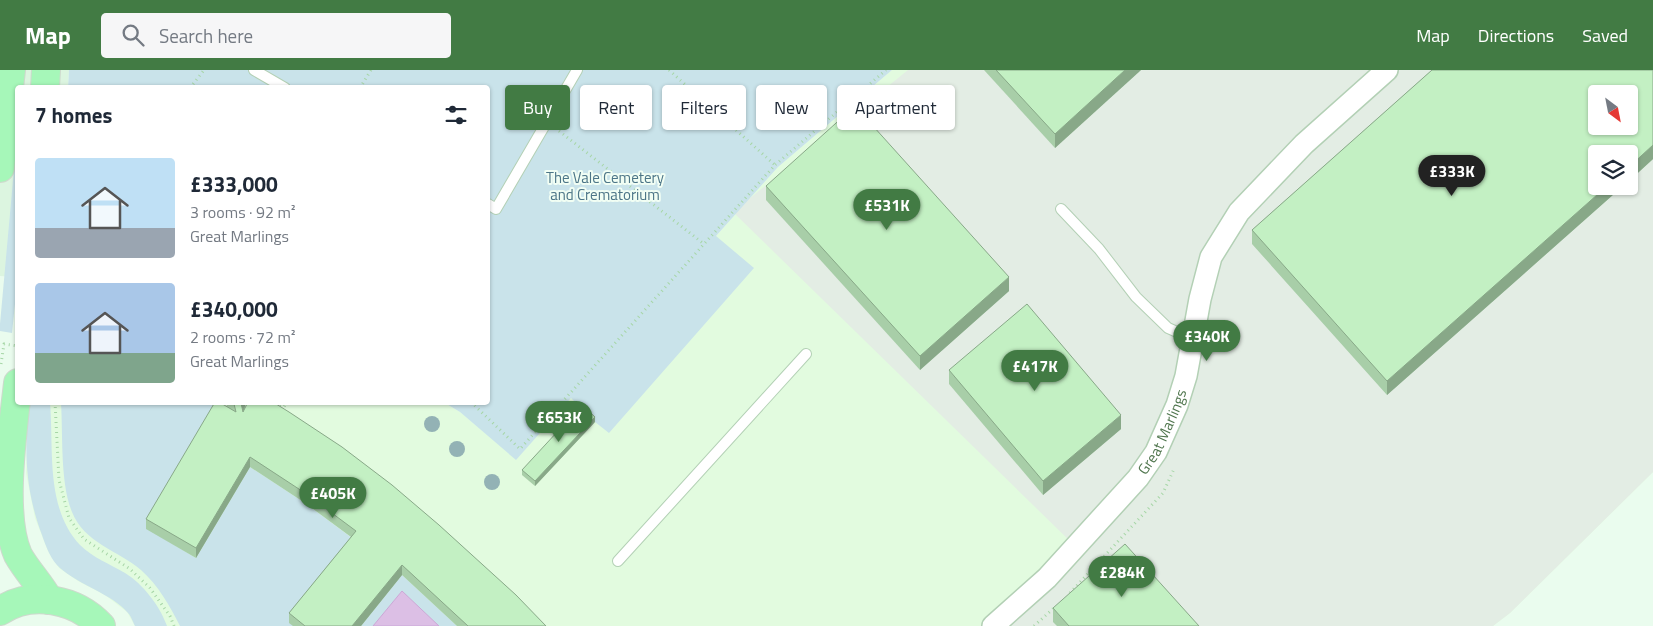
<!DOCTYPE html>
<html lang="en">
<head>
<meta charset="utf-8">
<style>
	:root { --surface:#fff; --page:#f6f6f7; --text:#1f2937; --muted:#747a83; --accent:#427b44 }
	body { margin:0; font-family:"Titillium Web",sans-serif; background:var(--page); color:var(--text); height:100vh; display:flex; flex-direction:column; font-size:19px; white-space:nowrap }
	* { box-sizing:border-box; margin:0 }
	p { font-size:16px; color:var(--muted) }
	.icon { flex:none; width:28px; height:28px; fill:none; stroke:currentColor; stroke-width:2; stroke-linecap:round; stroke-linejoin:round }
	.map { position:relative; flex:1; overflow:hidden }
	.panel { position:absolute; left:15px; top:15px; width:475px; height:320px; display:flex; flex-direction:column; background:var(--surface); border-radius:5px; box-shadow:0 1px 4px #0004 }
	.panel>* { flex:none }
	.guide { position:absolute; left:505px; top:15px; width:475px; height:45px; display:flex; gap:10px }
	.needle { width:32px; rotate:148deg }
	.fabs { position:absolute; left:1588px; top:15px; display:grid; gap:10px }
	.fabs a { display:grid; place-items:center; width:50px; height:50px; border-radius:5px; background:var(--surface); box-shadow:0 1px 4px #0004; font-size:25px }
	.price { position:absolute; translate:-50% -42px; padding:0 11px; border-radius:18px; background:var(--accent); color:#fff; font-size:16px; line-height:32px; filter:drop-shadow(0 1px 2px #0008) }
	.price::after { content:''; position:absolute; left:50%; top:30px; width:15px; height:11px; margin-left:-8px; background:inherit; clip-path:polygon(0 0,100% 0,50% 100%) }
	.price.selected { background:#222; color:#fff }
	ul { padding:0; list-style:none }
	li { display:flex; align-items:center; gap:15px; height:125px; padding:0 20px }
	li span { display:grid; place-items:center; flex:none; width:140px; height:100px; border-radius:5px; color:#555 }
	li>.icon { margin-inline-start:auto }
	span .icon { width:60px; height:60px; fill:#fffc; stroke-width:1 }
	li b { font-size:21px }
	h2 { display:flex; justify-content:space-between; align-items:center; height:60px; padding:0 20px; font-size:21px }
	.chip { padding:0 18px; border-radius:5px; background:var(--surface); box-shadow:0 1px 4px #0004; font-size:18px; line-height:45px }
	.chip.selected { background:var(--accent); color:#fff }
	header { display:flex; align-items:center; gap:30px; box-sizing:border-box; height:70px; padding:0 25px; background:var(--accent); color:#fff }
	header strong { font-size:24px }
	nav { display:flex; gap:28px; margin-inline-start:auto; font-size:18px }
	.search { width:350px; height:45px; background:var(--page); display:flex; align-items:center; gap:12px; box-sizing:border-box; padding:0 18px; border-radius:5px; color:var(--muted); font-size:19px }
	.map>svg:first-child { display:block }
</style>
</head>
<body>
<header>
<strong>Map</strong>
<div class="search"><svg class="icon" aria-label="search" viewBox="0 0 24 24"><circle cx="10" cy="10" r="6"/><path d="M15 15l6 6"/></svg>Search here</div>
<nav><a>Map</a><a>Directions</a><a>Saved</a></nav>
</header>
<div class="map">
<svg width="1653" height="556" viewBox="0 0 1653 556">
	<rect width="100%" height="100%" fill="#eafcee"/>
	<path fill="#dcf5e0" d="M 0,0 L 69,0 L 68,17 L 18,18 L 17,207 L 0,206 Z"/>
	<path fill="#e2fbdf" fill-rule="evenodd" d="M 892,0 L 1653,0 L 1653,402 L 1510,543 L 1493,556 L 135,556 L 127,542 L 105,525 L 78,511 L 59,498 L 48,481 L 35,448 L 26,403 L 29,333 L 445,333 L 460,342 L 516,389 L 778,97 ZM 1596,24 L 1629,24 L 1629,56 L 1596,56 ZM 1596,84 L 1629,84 L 1629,116 L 1596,116 Z"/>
	<path fill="#e3ede4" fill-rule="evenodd" d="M 908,0 L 1653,0 L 1653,402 L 1510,543 L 1493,556 L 980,556 L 1075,476 L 733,142 ZM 1596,24 L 1629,24 L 1629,56 L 1596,56 ZM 1596,84 L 1629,84 L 1629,116 L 1596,116 Z"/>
	<g fill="#c9e3ea">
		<path d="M 69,0 L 892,0 L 778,97 L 716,166 L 754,198 L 609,363 L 595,352 L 571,328 L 516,390 L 460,342 L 445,333 L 488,332 L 488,18 L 68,18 Z"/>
		<path d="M 17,66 L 18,204 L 12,263 L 0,261 L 0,254 Z"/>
		<path d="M 29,333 L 50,333 C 54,379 45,438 80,475 C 93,488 110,494 125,503 C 143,514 160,536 167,556 L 135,556 C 133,552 131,546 128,543 C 112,524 79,515 60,498 C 51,490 46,477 42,465 C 25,420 24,380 29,333 Z"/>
		<path d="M 61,333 L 216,333 L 146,458 L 196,488 L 250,397 L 305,433 L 356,471 L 293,556 L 180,556 C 170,536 158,515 141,500 C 119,481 84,473 72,442 C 60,413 63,365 61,333 Z"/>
		<path d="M 402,505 L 457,556 L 439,556 L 402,521 L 373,556 L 361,556 Z"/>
	</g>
	<path fill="#dcbfe5" stroke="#cba6d7" d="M 402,521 L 439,556 L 373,556 Z"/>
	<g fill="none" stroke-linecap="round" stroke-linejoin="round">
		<defs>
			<g id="lane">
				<path d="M 254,0 L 285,18"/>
				<path d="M 488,134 L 496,139 L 577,0"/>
				<path d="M 1061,139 L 1099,179 L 1136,227 L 1168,258 L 1193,269"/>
				<path d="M 618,491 L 806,284"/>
			</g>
			<g id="street">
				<path id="s1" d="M 993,556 L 1047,508 L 1138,408 L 1156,382 L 1177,335 L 1186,306 L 1200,229 L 1211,187 L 1239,142 L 1304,74 L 1387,0"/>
			</g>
			<g id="primary">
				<path d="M 45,18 L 46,0"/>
				<path d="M 0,98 L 11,0"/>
				<path d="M 18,313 C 13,359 0,444 18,485 C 27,501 40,514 49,530"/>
				<path d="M 0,541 C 32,520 76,529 101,556"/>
			</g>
		</defs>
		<use href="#lane" stroke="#b3d0b5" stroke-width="12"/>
		<use href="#street" stroke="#b3d0b5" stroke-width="24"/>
		<use href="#primary" stroke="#ced9cd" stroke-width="30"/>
		<g stroke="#a6d6a6" stroke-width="3" stroke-dasharray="1 4" stroke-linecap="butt">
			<path d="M 669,0 L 775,95"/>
			<path d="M 190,18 L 204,0"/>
			<path d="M 360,18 L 371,0"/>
			<path d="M 559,61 L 704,174"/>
			<path d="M 1,294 L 4,274 L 18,276"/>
			<path d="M 55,332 L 59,410 L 69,448 L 84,469 L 130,499 L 150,518 L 170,546 L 174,556"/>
			<path d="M 276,332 L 284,337 L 287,332"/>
			<path d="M 471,332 L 520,379 L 775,95 L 886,0"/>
			<path d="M 1070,523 L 1163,423 L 1174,399"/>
			<path d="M 1034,556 L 1056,536"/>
		</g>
		<use href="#lane" stroke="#fff" stroke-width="10"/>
		<use href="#street" stroke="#fff" stroke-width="21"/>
		<use href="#primary" stroke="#a6f7b9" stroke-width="28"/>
	</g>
	<g fill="#93b2b5">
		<circle cx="432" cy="354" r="8"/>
		<circle cx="457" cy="379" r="8"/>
		<circle cx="492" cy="412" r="8"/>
	</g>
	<g fill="#a8cea8" fill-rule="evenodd">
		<path d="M 984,0 L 1141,0 L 1055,78 Z"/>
		<path d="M 1432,0 L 1653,0 L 1653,89 L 1629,111 L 1629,84 L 1596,84 L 1596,116 L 1623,116 L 1387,325 L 1252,174 L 1252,160 ZM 1596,24 L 1629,24 L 1629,56 L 1596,56 Z"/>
		<path d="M 766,116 L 1009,221 L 920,300 L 766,130 Z"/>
		<path d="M 949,300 L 1121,359 L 1043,425 L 949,314 Z"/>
		<path d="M 226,332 L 246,332 L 245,339 L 546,556 L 457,556 L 402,505 L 361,556 L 293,556 L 289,553 L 289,543 L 351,467 L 305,433 L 250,397 L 196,488 L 146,459 L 146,449 L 227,337 Z"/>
		<path d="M 595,352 L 535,416 L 522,405 L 522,400 Z"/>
		<path d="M 1053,538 L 1199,556 L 1057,556 L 1053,552 Z"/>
	</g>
	<g fill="#88a888">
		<path d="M 1125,0 L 1141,0 L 1055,78 L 1055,64 Z"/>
		<path d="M 1653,75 L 1653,89 L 1629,111 L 1629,97 Z"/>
		<path d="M 1607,116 L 1623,116 L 1387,325 L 1387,311 Z"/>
		<path d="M 1009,207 L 1009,221 L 920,300 L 920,286 Z"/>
		<path d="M 242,332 L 246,332 L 244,340 L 241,343 L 241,333 Z"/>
		<path d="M 1121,345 L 1121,359 L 1043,425 L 1043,411 Z"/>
		<path d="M 595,347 L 595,352 L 535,416 L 535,411 Z"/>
		<path d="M 250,387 L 250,397 L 196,488 L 196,478 Z"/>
		<path d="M 402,495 L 402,505 L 361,556 L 352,556 Z"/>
	</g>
	<g fill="#c3f0c3" stroke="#88a888" fill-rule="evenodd">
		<path d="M 996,0 L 1125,0 L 1055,64 Z"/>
		<path d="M 1432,0 L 1653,0 L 1653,75 L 1629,97 L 1629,84 L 1596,84 L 1596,116 L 1607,116 L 1387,311 L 1252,160 ZM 1596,24 L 1629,24 L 1629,56 L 1596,56 Z"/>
		<path d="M 855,36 L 1009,207 L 920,286 L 766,116 Z"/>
		<path d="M 1027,234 L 1121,345 L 1043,411 L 949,300 Z"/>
		<path d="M 215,332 L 219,332 L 236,342 L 234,334 L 231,332 L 242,332 L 241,333 L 243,342 L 248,332 L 273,332 L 289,342 L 342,377 L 392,415 L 439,455 L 516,525 L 546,556 L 468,556 L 402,495 L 352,556 L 305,556 L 289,543 L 356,461 L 305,423 L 250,387 L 196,478 L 146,449 Z"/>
		<path d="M 582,335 L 595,347 L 535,411 L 522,400 Z"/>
		<path d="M 1125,474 L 1199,556 L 1069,556 L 1053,538 Z"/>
	</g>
	<g text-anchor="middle" stroke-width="4" stroke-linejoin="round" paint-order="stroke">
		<g font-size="15" fill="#4c7587" stroke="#f1fef4">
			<text x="605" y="113">The Vale Cemetery<tspan x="605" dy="17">and Crematorium</tspan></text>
		</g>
		<g font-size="15" fill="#50764e" stroke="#f1fef4">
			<text dy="5" stroke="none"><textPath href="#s1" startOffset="260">Great Marlings</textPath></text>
		</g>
	</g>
</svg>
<div class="fabs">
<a><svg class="needle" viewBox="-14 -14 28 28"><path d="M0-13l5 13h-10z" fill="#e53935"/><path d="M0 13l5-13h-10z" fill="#747a83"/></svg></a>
<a><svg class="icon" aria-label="layers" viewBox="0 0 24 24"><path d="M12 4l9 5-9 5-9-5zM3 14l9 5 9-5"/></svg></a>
</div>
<b class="price selected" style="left:1452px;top:127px">£333K</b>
<b class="price" style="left:887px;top:161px">£531K</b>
<b class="price" style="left:1207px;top:292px">£340K</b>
<b class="price" style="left:1035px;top:322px">£417K</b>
<b class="price" style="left:559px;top:373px">£653K</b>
<b class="price" style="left:333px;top:449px">£405K</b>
<b class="price" style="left:1122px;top:528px">£284K</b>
<div class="guide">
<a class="chip selected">Buy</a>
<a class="chip">Rent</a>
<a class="chip">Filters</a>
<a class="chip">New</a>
<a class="chip">Apartment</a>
</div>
<section class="panel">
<h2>7 homes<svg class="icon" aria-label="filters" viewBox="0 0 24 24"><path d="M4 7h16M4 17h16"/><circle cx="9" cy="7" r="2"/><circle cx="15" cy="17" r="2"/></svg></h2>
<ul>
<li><span style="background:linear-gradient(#bfe0f5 70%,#9aa5b1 0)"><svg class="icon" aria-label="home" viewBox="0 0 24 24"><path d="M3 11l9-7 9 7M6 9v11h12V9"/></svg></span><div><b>£333,000</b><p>3 rooms · 92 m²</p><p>Great Marlings</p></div></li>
<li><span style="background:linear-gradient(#a9c7e8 70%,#7fa58c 0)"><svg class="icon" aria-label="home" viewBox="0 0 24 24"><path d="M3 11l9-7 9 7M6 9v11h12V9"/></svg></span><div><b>£340,000</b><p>2 rooms · 72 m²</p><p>Great Marlings</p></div></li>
</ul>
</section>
</div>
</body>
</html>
